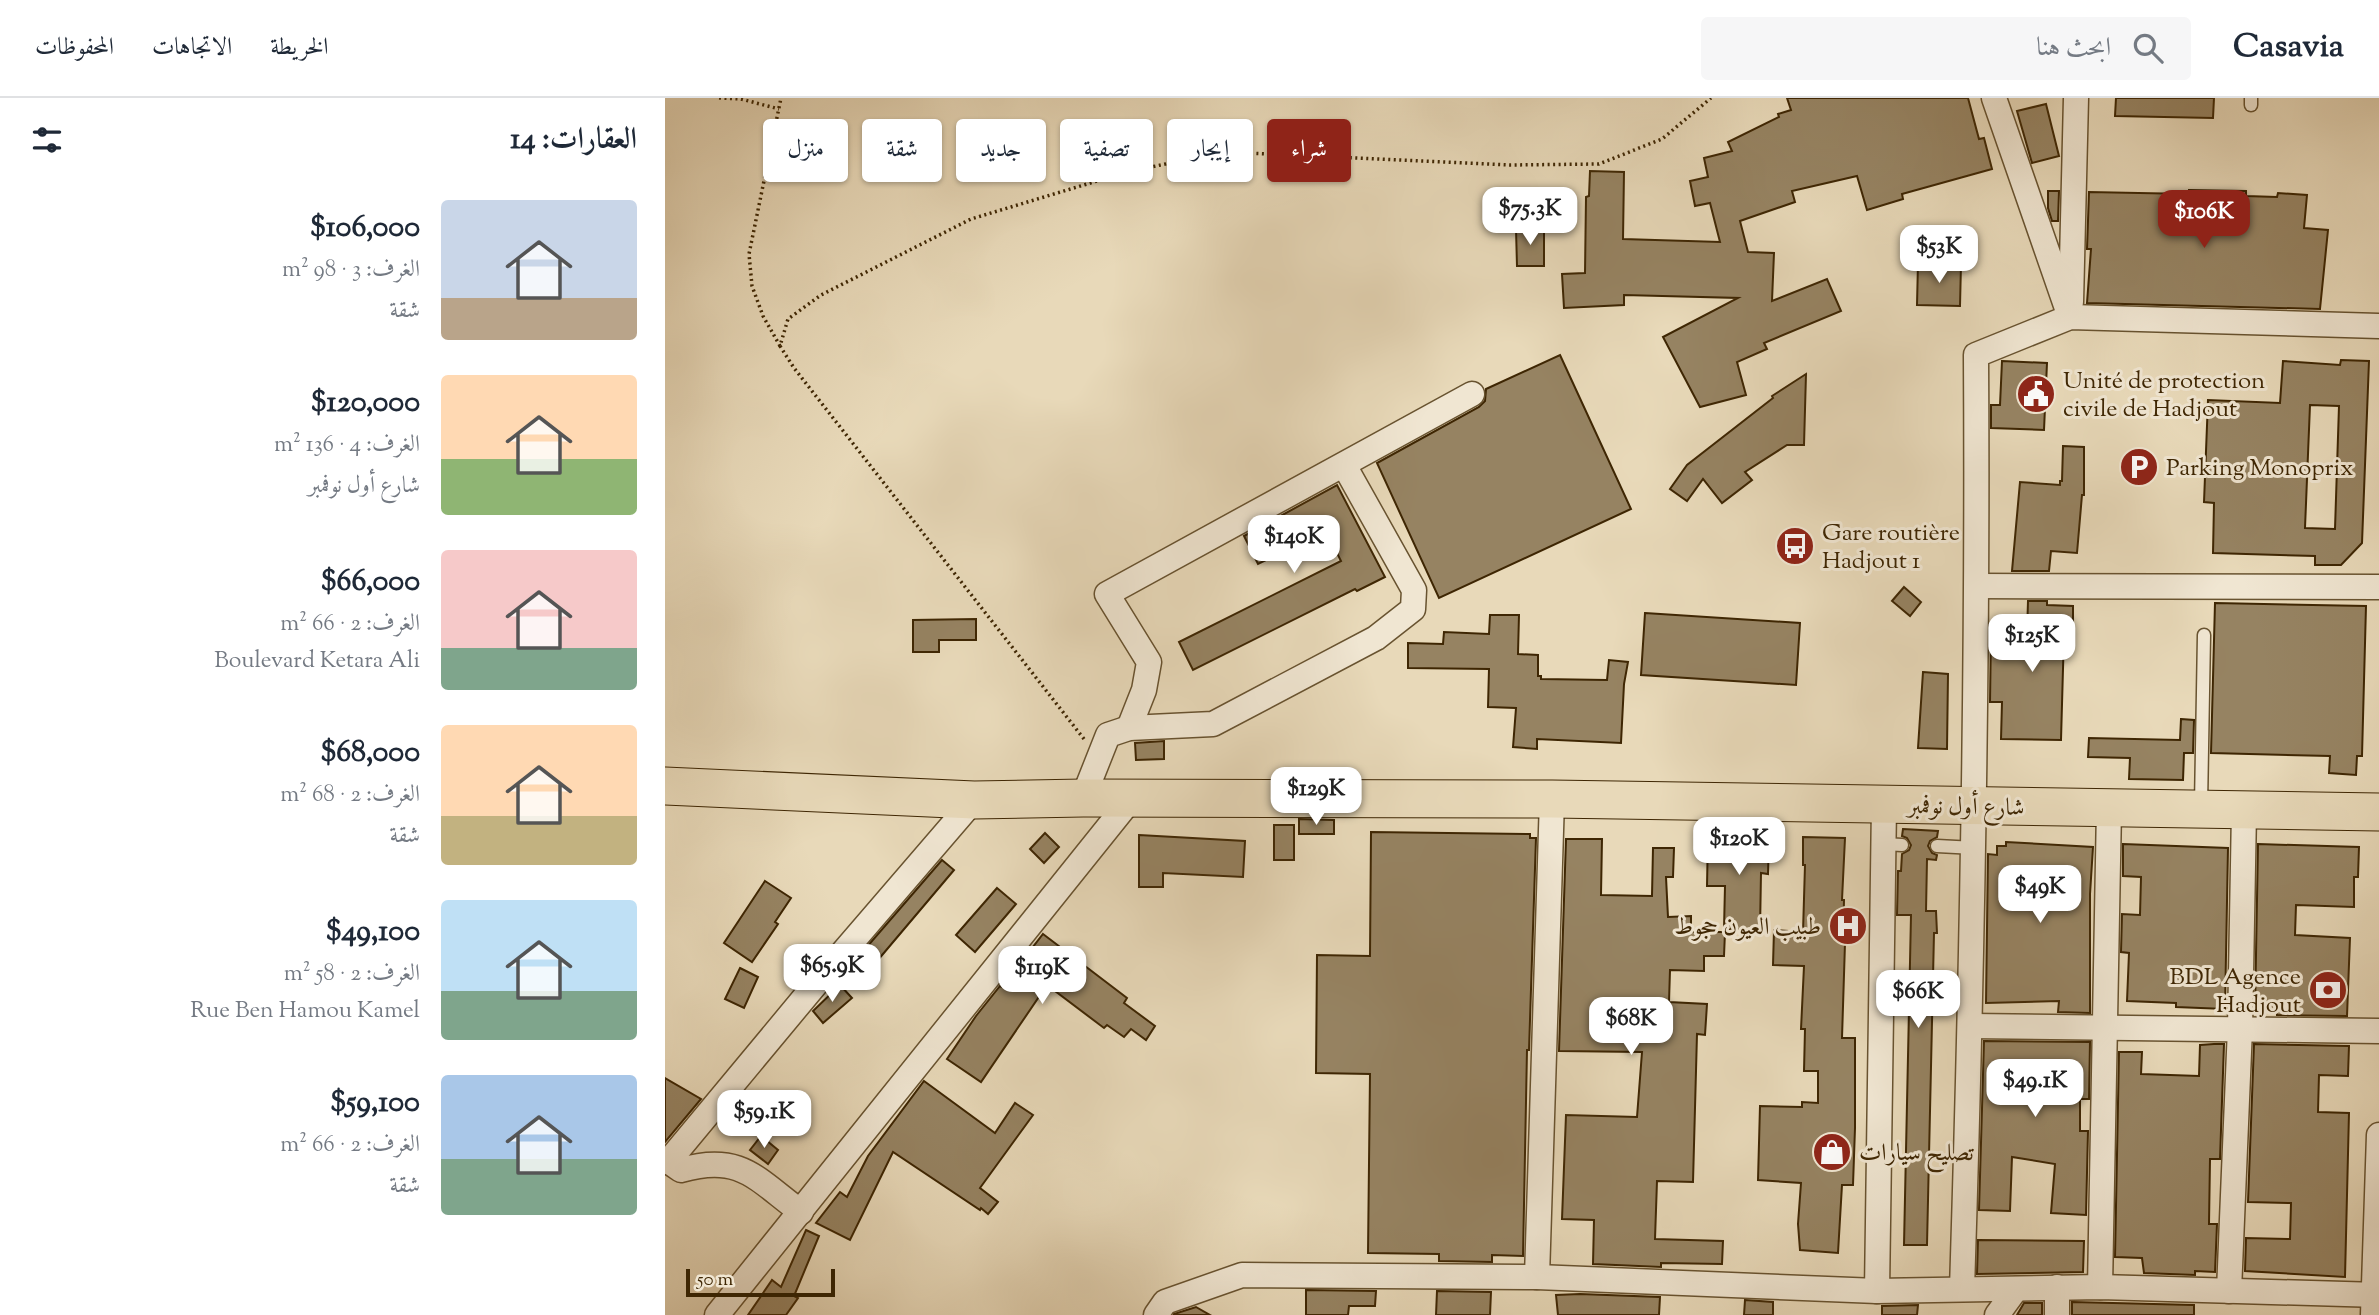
<!DOCTYPE html>
<html lang="ar">
<head>
<meta charset="utf-8">
<style>
	:root { --surface:#fff; --page:#f6f6f7; --text:#1f2937; --muted:#747a83; --line:#e0e1e3; --accent:#8f2418 }
	body { margin:0; font-family:"Sorts Mill Goudy",Amiri,serif; background:var(--page); color:var(--text); direction:rtl; height:100vh; display:flex; flex-direction:column; font-size:26px; white-space:nowrap }
	* { box-sizing:border-box; margin:0 }
	p { font-size:23px; color:var(--muted) }
	.icon { flex:none; width:38px; height:38px; fill:none; stroke:currentColor; stroke-width:2; stroke-linecap:round; stroke-linejoin:round }
	.map { position:relative; flex:1; overflow:hidden; direction:ltr }
	.drawer { display:flex; flex-direction:column; background:var(--surface); width:665px }
	.drawer>* { flex:none }
	.banner { position:absolute; left:21px; top:21px; width:665px; height:63px; direction:rtl; display:flex; gap:14px }
	.scale { position:absolute; left:21px; bottom:18px; width:149px; box-sizing:border-box; padding-left:7px; border:4px solid #3e2603; border-top:0; font-size:19px; line-height:24px; white-space:nowrap; color:#3e2603; -webkit-text-stroke:5px #f0e6d2; paint-order:stroke }
	.price { position:absolute; translate:-50% -60px; padding:0 16px; border-radius:14px; background:#fff; color:#222; font-size:23px; line-height:46px; filter:drop-shadow(0 2px 4px #0008) }
	.price::after { content:''; position:absolute; left:50%; top:42px; width:21px; height:16px; margin-left:-10px; background:inherit; clip-path:polygon(0 0,100% 0,50% 100%) }
	.price.selected { background:var(--accent); color:#fff }
	ul { padding:0; list-style:none }
	li { display:flex; align-items:center; gap:21px; height:175px; padding:0 28px }
	li span { display:grid; place-items:center; flex:none; width:196px; height:140px; border-radius:7px; color:#555 }
	li>.icon { margin-inline-start:auto }
	span .icon { width:84px; height:84px; fill:#fffc; stroke-width:1 }
	li b { font-size:30px }
	h2 { display:flex; justify-content:space-between; align-items:center; height:84px; padding:0 28px; font-size:30px }
	.tag { padding:0 24px; border-radius:7px; background:var(--surface); box-shadow:0 2px 5px #0004; font-size:24px; line-height:63px }
	.tag.selected { background:var(--accent); color:#fff }
	header { display:flex; align-items:center; gap:42px; box-sizing:border-box; height:98px; padding:0 35px; background:var(--surface); border-bottom:2px solid var(--line) }
	header strong { font-size:33px }
	nav { display:flex; gap:38px; margin-inline-start:auto; font-size:24px }
	.search { width:490px; height:63px; background:var(--page); display:flex; align-items:center; gap:18px; box-sizing:border-box; padding:0 24px; border-radius:7px; color:var(--muted); font-size:26px }
	main { display:flex; flex:1; min-height:0 }
	.map>svg:first-child { display:block }
</style>
</head>
<body>
<header>
<strong>Casavia</strong>
<div class="search"><svg class="icon" aria-label="search" viewBox="0 0 24 24"><circle cx="10" cy="10" r="6"/><path d="M15 15l6 6"/></svg>ابحث هنا</div>
<nav><a>الخريطة</a><a>الاتجاهات</a><a>المحفوظات</a></nav>
</header>
<main>
<div class="map">
<svg width="1714" height="1217" viewBox="0 0 1714 1217">
	<rect width="100%" height="100%" fill="#e8d9b9"/>
	<filter id="stains"><feTurbulence type="fractalNoise" baseFrequency=".00286" numOctaves="4"/><feColorMatrix values="0 0 0 0 .2 0 0 0 0 .09 0 0 0 0 .02 0 0 0 .5 -.17"/></filter>
	<radialGradient id="worn" r=".72"><stop offset=".6" stop-color="#630" stop-opacity="0"/><stop offset="1" stop-color="#630" stop-opacity=".3"/></radialGradient>
	<g fill="#968362" stroke="#3e2603" stroke-width="2" fill-rule="evenodd">
		<path d="M 1122,0 L 1303,0 L 1314,41 L 1319,40 L 1327,71 L 1237,96 L 1238,101 L 1202,112 L 1192,78 L 1127,93 L 1130,104 L 1075,123 L 1083,154 L 1109,155 L 1107,203 L 1162,181 L 1176,213 L 1099,245 L 1102,251 L 1072,264 L 1081,297 L 1035,309 L 998,239 L 1073,200 L 959,197 L 959,207 L 899,210 L 897,176 L 920,175 L 921,99 L 924,98 L 925,73 L 959,74 L 958,141 L 1055,144 L 1045,105 L 1030,108 L 1025,83 L 1043,79 L 1039,60 L 1067,53 L 1063,44 L 1114,19 L 1113,16 L 1126,12 Z"/>
		<path d="M 1451,0 L 1549,0 L 1548,20 L 1450,18 Z"/>
		<path d="M 1381,6 L 1394,58 L 1367,65 L 1352,13 Z"/>
		<path d="M 1524,92 L 1581,93 L 1581,98 L 1612,99 L 1613,95 L 1642,97 L 1639,130 L 1663,132 L 1655,211 L 1422,205 L 1426,151 L 1422,151 L 1424,94 L 1524,96 Z"/>
		<path d="M 1383,93 L 1394,93 L 1393,123 L 1387,123 L 1383,110 Z"/>
		<path d="M 879,130 L 879,168 L 852,168 L 851,131 Z"/>
		<path d="M 1253,165 L 1296,166 L 1295,208 L 1252,207 Z"/>
		<path d="M 895,257 L 966,411 L 774,500 L 712,365 L 814,309 L 820,303 L 821,291 Z"/>
		<path d="M 1676,262 L 1704,263 L 1697,445 L 1676,467 L 1650,467 L 1650,458 L 1548,455 L 1549,405 L 1539,404 L 1543,302 L 1615,305 L 1618,263 L 1675,267 ZM 1645,307 L 1674,308 L 1670,431 L 1640,430 Z"/>
		<path d="M 1337,263 L 1382,265 L 1379,332 L 1326,330 L 1326,307 L 1335,307 Z"/>
		<path d="M 1141,276 L 1139,347 L 1122,347 L 1080,374 L 1087,382 L 1057,405 L 1038,381 L 1022,403 L 1005,391 L 1022,367 L 1108,300 L 1107,298 Z"/>
		<path d="M 1398,348 L 1419,349 L 1419,397 L 1417,397 L 1412,455 L 1386,453 L 1384,473 L 1347,473 L 1355,384 L 1395,387 L 1395,383 L 1397,383 Z"/>
		<path d="M 672,387 L 720,479 L 692,493 L 690,491 L 528,572 L 514,544 L 676,463 L 661,433 L 593,466 L 579,438 Z"/>
		<path d="M 1239,489 L 1256,504 L 1245,518 L 1227,503 Z"/>
		<path d="M 1363,503 L 1382,503 L 1382,507 L 1408,508 L 1408,535 L 1399,535 L 1396,642 L 1336,641 L 1337,604 L 1325,604 L 1326,535 L 1362,536 Z"/>
		<path d="M 1550,505 L 1701,508 L 1697,658 L 1692,658 L 1691,677 L 1664,675 L 1665,658 L 1546,655 Z"/>
		<path d="M 980,515 L 1135,525 L 1131,587 L 976,577 Z"/>
		<path d="M 825,517 L 854,517 L 853,556 L 873,557 L 873,578 L 876,578 L 876,581 L 942,582 L 944,562 L 963,564 L 959,586 L 956,645 L 872,641 L 872,651 L 848,649 L 851,610 L 823,609 L 824,571 L 743,570 L 743,545 L 778,546 L 779,534 L 824,536 Z"/>
		<path d="M 311,521 L 311,542 L 274,542 L 274,554 L 248,554 L 248,522 Z"/>
		<path d="M 1258,574 L 1283,576 L 1282,651 L 1253,650 Z"/>
		<path d="M 1516,621 L 1529,622 L 1528,655 L 1519,655 L 1518,682 L 1464,681 L 1465,660 L 1423,659 L 1424,640 L 1515,642 Z"/>
		<path d="M 499,643 L 499,661 L 471,662 L 470,645 Z"/>
		<path d="M 634,721 L 669,722 L 669,736 L 634,736 Z"/>
		<rect x="609" y="727" width="20" height="35"/>
		<path d="M 1238,731 L 1273,733 L 1272,739 L 1265,743 L 1263,748 L 1267,755 L 1272,757 L 1271,762 L 1262,761 L 1261,813 L 1271,813 L 1272,835 L 1269,835 L 1262,1147 L 1239,1147 L 1246,817 L 1232,817 L 1233,773 L 1236,773 L 1237,756 L 1244,752 L 1246,747 L 1242,740 L 1237,738 Z"/>
		<path d="M 706,734 L 865,736 L 865,740 L 871,740 L 864,952 L 862,952 L 858,1158 L 827,1157 L 827,1164 L 774,1163 L 774,1156 L 703,1155 L 705,976 L 651,975 L 652,857 L 705,858 Z"/>
		<path d="M 380,735 L 394,749 L 379,765 L 365,751 Z"/>
		<path d="M 474,737 L 580,743 L 578,779 L 498,775 L 498,789 L 474,789 Z"/>
		<path d="M 1043,737 L 1104,739 L 1103,776 L 1096,775 L 1095,832 L 1059,831 L 1060,788 L 1042,788 Z"/>
		<path d="M 1138,739 L 1180,740 L 1177,802 L 1179,802 L 1178,845 L 1180,845 L 1177,940 L 1190,940 L 1190,1030 L 1188,1087 L 1177,1087 L 1173,1155 L 1135,1152 L 1133,1126 L 1136,1085 L 1093,1082 L 1095,1008 L 1137,1009 L 1137,1004 L 1153,1005 L 1153,973 L 1139,973 L 1140,931 L 1136,931 L 1139,868 L 1108,867 L 1109,832 L 1138,834 L 1140,767 L 1138,767 Z"/>
		<path d="M 901,741 L 937,741 L 936,797 L 987,798 L 988,750 L 1009,750 L 1008,779 L 1001,779 L 1003,819 L 1026,818 L 1026,834 L 1060,834 L 1059,858 L 1039,858 L 1039,873 L 1005,872 L 1004,904 L 1042,906 L 1040,937 L 1032,936 L 1028,1084 L 992,1083 L 990,1141 L 1058,1143 L 1057,1166 L 996,1165 L 996,1169 L 928,1166 L 929,1122 L 897,1121 L 901,1017 L 972,1019 L 977,954 L 894,953 Z"/>
		<path d="M 1341,744 L 1428,749 L 1425,796 L 1425,915 L 1393,914 L 1394,903 L 1321,905 L 1323,756 L 1332,757 L 1332,748 L 1341,748 Z"/>
		<path d="M 1458,746 L 1563,750 L 1560,911 L 1511,909 L 1511,905 L 1462,903 L 1464,855 L 1456,854 L 1457,816 L 1475,817 L 1476,779 L 1458,778 Z"/>
		<path d="M 1593,746 L 1694,749 L 1693,779 L 1689,779 L 1689,809 L 1631,807 L 1630,837 L 1685,840 L 1682,918 L 1612,917 L 1612,913 L 1590,912 Z"/>
		<path d="M 277,762 L 289,772 L 207,869 L 194,858 Z"/>
		<path d="M 100,783 L 126,800 L 110,824 L 113,826 L 87,864 L 59,845 Z"/>
		<path d="M 332,790 L 351,806 L 310,854 L 291,837 Z"/>
		<path d="M 378,836 L 462,900 L 459,905 L 490,928 L 481,942 L 466,931 L 459,939 L 442,927 L 439,930 L 382,887 L 316,984 L 282,961 L 311,918 L 335,888 L 337,889 Z"/>
		<path d="M 75,870 L 93,879 L 79,910 L 60,901 Z"/>
		<path d="M 175,887 L 187,900 L 158,925 L 148,913 Z"/>
		<path d="M 1319,943 L 1425,944 L 1424,1001 L 1415,1001 L 1415,1033 L 1423,1033 L 1421,1117 L 1386,1115 L 1390,1066 L 1347,1059 L 1345,1113 L 1314,1112 Z"/>
		<path d="M 1549,946 L 1559,946 L 1555,1061 L 1545,1061 L 1544,1126 L 1552,1126 L 1550,1174 L 1530,1173 L 1530,1177 L 1479,1175 L 1477,1160 L 1450,1159 L 1454,954 L 1477,954 L 1476,976 L 1534,978 L 1535,947 Z"/>
		<path d="M 1589,946 L 1684,948 L 1683,978 L 1654,977 L 1653,1014 L 1684,1015 L 1680,1179 L 1580,1173 L 1581,1140 L 1625,1141 L 1626,1105 L 1583,1104 Z"/>
		<path d="M 0,980 L 36,1001 L 0,1044 Z"/>
		<path d="M 259,983 L 330,1035 L 350,1005 L 368,1017 L 315,1090 L 333,1104 L 323,1116 L 316,1110 L 315,1112 L 228,1054 L 185,1142 L 151,1125 L 175,1094 L 182,1099 L 203,1058 Z"/>
		<path d="M 96,1038 L 113,1052 L 103,1066 L 85,1052 Z"/>
		<path d="M 141,1132 L 154,1138 L 129,1198 L 133,1200 L 121,1217 L 83,1217 L 107,1182 L 116,1189 Z"/>
		<path d="M 1313,1142 L 1419,1143 L 1418,1174 L 1312,1176 Z"/>
		<path d="M 641,1192 L 711,1193 L 710,1208 L 684,1208 L 683,1217 L 641,1217 Z"/>
		<path d="M 772,1193 L 826,1194 L 825,1217 L 771,1217 Z"/>
		<path d="M 915,1196 L 995,1199 L 994,1217 L 893,1217 L 891,1197 Z"/>
		<path d="M 1080,1202 L 1108,1204 L 1108,1217 L 1079,1217 Z"/>
		<path d="M 1407,1204 L 1529,1207 L 1529,1217 L 1407,1217 Z"/>
		<path d="M 1359,1205 L 1377,1205 L 1377,1217 L 1352,1217 Z"/>
		<path d="M 1253,1207 L 1252,1217 L 1217,1217 L 1217,1208 Z"/>
		<path d="M 531,1209 L 545,1217 L 509,1217 L 509,1216 Z"/>
	</g>
	<g fill="none" stroke-linecap="round" stroke-linejoin="round">
		<defs>
			<g id="service">
				<path d="M 1586,0 L 1586,7"/>
				<path d="M 1536,707 L 1539,537"/>
				<path d="M 1218,746 L 1237,747"/>
				<path d="M 1272,748 L 1310,750"/>
			</g>
			<g id="minor">
				<path d="M 1329,0 L 1405,219"/>
				<path d="M 1406,204 L 1411,0"/>
				<path d="M 1313,488 L 1714,489"/>
				<path d="M 464,630 L 479,592 L 484,564 L 442,496 L 807,296"/>
				<path d="M 418,700 L 443,637 L 464,630 L 548,626 L 711,540 L 748,511 L 749,492 L 679,367"/>
				<path d="M 1306,928 L 1714,933"/>
				<path d="M 0,1061 L 16,1072 C 76,1055 91,1081 136,1114"/>
				<path d="M 3,1064 L 150,887 L 309,702"/>
				<path d="M 872,1179 L 887,701"/>
				<path d="M 1435,1189 L 1444,710"/>
				<path d="M 1297,1191 C 1307,879 1313,568 1311,257 L 1405,219 L 1714,228"/>
				<path d="M 1212,1193 L 1219,707"/>
				<path d="M 1564,1193 L 1575,930 L 1579,713"/>
				<path d="M 52,1217 L 466,701"/>
				<path d="M 491,1217 L 500,1204 L 577,1177 L 872,1179 L 1212,1193 L 1435,1189 L 1714,1197"/>
				<path d="M 1332,1217 L 1351,1191"/>
				<path d="M 1392,1217 L 1392,1189"/>
				<path d="M 1708,1217 L 1714,1037"/>
			</g>
			<path id="primary" d="M 0,688 L 309,702 L 418,700 L 887,701 L 1714,714"/>
		</defs>
		<use href="#service" stroke="#685330" stroke-width="15"/>
		<use href="#minor" stroke="#685330" stroke-width="27"/>
		<use href="#primary" stroke="#3e2603" stroke-width="39"/>
		<g stroke="#3e2603" stroke-width="3.5" stroke-dasharray="2 3.5" stroke-linecap="butt">
			<path d="M 54,0 L 76,1 L 114,11"/>
			<path d="M 115,248 L 98,218 L 87,188 L 84,156 L 116,0"/>
			<path d="M 419,641 L 129,270 L 115,248 L 123,221 L 156,197 L 306,121 L 462,74 L 558,54 L 845,67 L 934,66 L 997,41 L 1046,0"/>
		</g>
		<use href="#service" stroke="#f0e6d2" stroke-width="12"/>
		<use href="#minor" stroke="#f0e6d2" stroke-width="24"/>
		<use href="#primary" stroke="#e8d9b9" stroke-width="37"/>
	</g>
	<defs>
		<symbol id="civic-disc" viewBox="-11 -11 22 22"><circle r="9.5" fill="#8f2418" stroke="#f0e6d2"/><path d="M-.6-6.5H3V-4.5H.6V-3L4-1V1h2V6H-6V1h2V-1L-.6-3ZM-1.2 2.5V6h2.4V2.5Z" fill="#fff"/></symbol>
		<symbol id="parking-disc" viewBox="-11 -11 22 22"><circle r="9.5" fill="#8f2418" stroke="#f0e6d2"/><path d="M-3.5-5.5H1a3.5 3.5 0 0 1 0 7H-1V5.5H-3.5ZM-1-3.4V-.6H.8a1.4 1.4 0 0 0 0-2.8Z" fill="#fff"/></symbol>
		<symbol id="bus-disc" viewBox="-11 -11 22 22"><circle r="9.5" fill="#8f2418" stroke="#f0e6d2"/><path d="M-5-6H5V4H4V6H2V4H-2V6H-4V4H-5ZM-3.5-4V0h7V-4ZM-3.5 1.2v1.5H-2V1.2ZM2 1.2v1.5H3.5V1.2Z" fill="#fff"/></symbol>
		<symbol id="hospital-disc" viewBox="-11 -11 22 22"><circle r="9.5" fill="#8f2418" stroke="#f0e6d2"/><path d="M-5-5h3v3.5h4V-5h3V5h-3V1.5h-4V5h-3Z" fill="#fff"/></symbol>
		<symbol id="bank-disc" viewBox="-11 -11 22 22"><circle r="9.5" fill="#8f2418" stroke="#f0e6d2"/><path d="M-6-4H6V4H-6ZM0-2.3a2.3 2.3 0 1 0 0 4.6a2.3 2.3 0 1 0 0-4.6Z" fill="#fff"/></symbol>
		<symbol id="shop-disc" viewBox="-11 -11 22 22"><circle r="9.5" fill="#8f2418" stroke="#f0e6d2"/><path d="M-5-2.5h2.3a2.7 3.5 0 0 1 5.4 0H5L5.5 6h-11ZM-1.5-2.5h3a1.5 2.3 0 0 0-3 0Z" fill="#fff"/></symbol>
	</defs>
	<g fill-rule="evenodd">
		<use href="#civic-disc" x="1349" y="274" width="44" height="44"/>
		<use href="#parking-disc" x="1452" y="347" width="44" height="44"/>
		<use href="#bus-disc" x="1108" y="426" width="44" height="44"/>
		<use href="#hospital-disc" x="1161" y="806" width="44" height="44"/>
		<use href="#bank-disc" x="1641" y="870" width="44" height="44"/>
		<use href="#shop-disc" x="1145" y="1032" width="44" height="44"/>
	</g>
	<g text-anchor="middle" stroke-width="6" stroke-linejoin="round" paint-order="stroke">
		<g font-size="24" fill="#3e2603" stroke="#f0e6d2" text-anchor="start">
			<text x="1398" y="290">Unité de protection<tspan x="1398" dy="28">civile de Hadjout</tspan></text>
			<text x="1501" y="377">Parking Monoprix</text>
			<text x="1157" y="442">Gare routière<tspan x="1157" dy="28">Hadjout 1</tspan></text>
			<text x="1156" y="836" text-anchor="end">طبيب العيون حجوط</text>
			<text x="1636" y="886" text-anchor="end">BDL Agence<tspan x="1636" dy="28">Hadjout</tspan></text>
			<text x="1194" y="1062">تصليح سيارات</text>
		</g>
		<g font-size="24" fill="#3e2603" stroke="#f0e6d2">
			<text transform="translate(1301 708) rotate(1)" y="8">شارع أول نوفمبر</text>
		</g>
	</g>
	<rect width="100%" height="100%" filter="url(#stains)"/>
	<rect width="100%" height="100%" fill="url(#worn)"/>
</svg>
<div class="scale">50 m</div>
<b class="price" style="left:865px;top:149px">$75.3K</b>
<b class="price selected" style="left:1539px;top:152px">$106K</b>
<b class="price" style="left:1274px;top:187px">$53K</b>
<b class="price" style="left:629px;top:477px">$140K</b>
<b class="price" style="left:1367px;top:576px">$125K</b>
<b class="price" style="left:651px;top:729px">$129K</b>
<b class="price" style="left:1074px;top:779px">$120K</b>
<b class="price" style="left:1375px;top:827px">$49K</b>
<b class="price" style="left:167px;top:906px">$65.9K</b>
<b class="price" style="left:377px;top:908px">$119K</b>
<b class="price" style="left:1253px;top:932px">$66K</b>
<b class="price" style="left:966px;top:959px">$68K</b>
<b class="price" style="left:1370px;top:1021px">$49.1K</b>
<b class="price" style="left:99px;top:1052px">$59.1K</b>
<div class="banner">
<a class="tag selected">شراء</a>
<a class="tag">إيجار</a>
<a class="tag">تصفية</a>
<a class="tag">جديد</a>
<a class="tag">شقة</a>
<a class="tag">منزل</a>
</div>
</div>
<section class="drawer">
<h2>العقارات: 14<svg class="icon" aria-label="filters" viewBox="0 0 24 24"><path d="M4 7h16M4 17h16"/><circle cx="9" cy="7" r="2"/><circle cx="15" cy="17" r="2"/></svg></h2>
<ul>
<li><span style="background:linear-gradient(#c9d6e8 70%,#b9a48a 0)"><svg class="icon" aria-label="home" viewBox="0 0 24 24"><path d="M3 11l9-7 9 7M6 9v11h12V9"/></svg></span><div><b>$106,000</b><p>الغرف: 3 · 98 m²</p><p>شقة</p></div></li>
<li><span style="background:linear-gradient(#ffd9b3 60%,#8fb573 0)"><svg class="icon" aria-label="home" viewBox="0 0 24 24"><path d="M3 11l9-7 9 7M6 9v11h12V9"/></svg></span><div><b>$120,000</b><p>الغرف: 4 · 136 m²</p><p>شارع أول نوفمبر</p></div></li>
<li><span style="background:linear-gradient(#f6c9c9 70%,#7fa58c 0)"><svg class="icon" aria-label="home" viewBox="0 0 24 24"><path d="M3 11l9-7 9 7M6 9v11h12V9"/></svg></span><div><b>$66,000</b><p>الغرف: 2 · 66 m²</p><p>Boulevard Ketara Ali</p></div></li>
<li><span style="background:linear-gradient(#ffd9b3 65%,#c2b280 0)"><svg class="icon" aria-label="home" viewBox="0 0 24 24"><path d="M3 11l9-7 9 7M6 9v11h12V9"/></svg></span><div><b>$68,000</b><p>الغرف: 2 · 68 m²</p><p>شقة</p></div></li>
<li><span style="background:linear-gradient(#bfe0f5 65%,#7fa58c 0)"><svg class="icon" aria-label="home" viewBox="0 0 24 24"><path d="M3 11l9-7 9 7M6 9v11h12V9"/></svg></span><div><b>$49,100</b><p>الغرف: 2 · 58 m²</p><p>Rue Ben Hamou Kamel</p></div></li>
<li><span style="background:linear-gradient(#a9c7e8 60%,#7fa58c 0)"><svg class="icon" aria-label="home" viewBox="0 0 24 24"><path d="M3 11l9-7 9 7M6 9v11h12V9"/></svg></span><div><b>$59,100</b><p>الغرف: 2 · 66 m²</p><p>شقة</p></div></li>
</ul>
</section>
</main>
</body>
</html>
